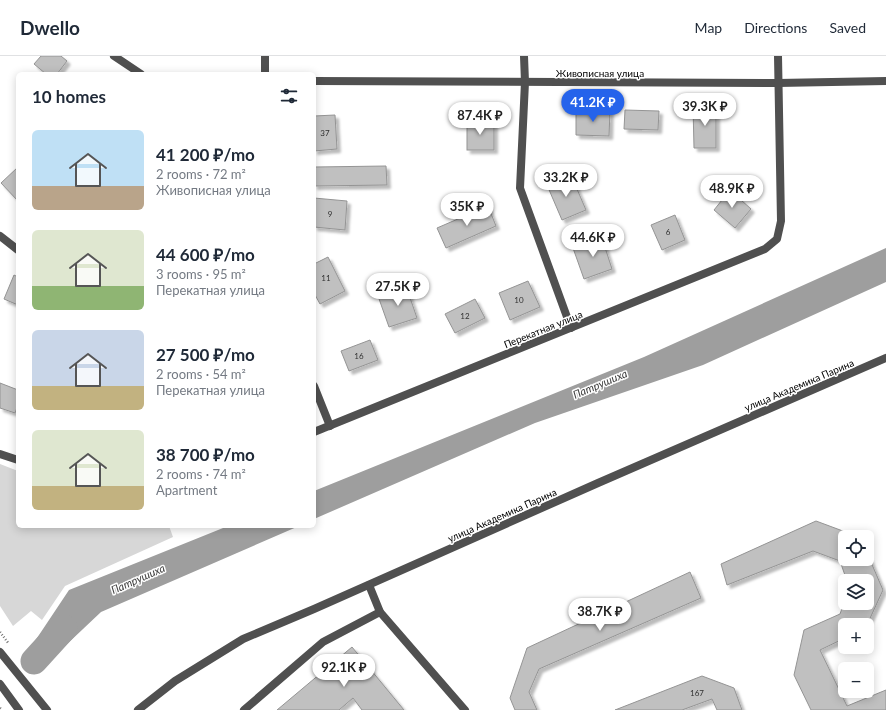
<!DOCTYPE html>
<html lang="en">
<head>
<meta charset="utf-8">
<style>
	:root { --surface:#fff; --page:#f2f2f3; --text:#1f2937; --muted:#747a83; --line:#e0e1e3; --accent:#2563eb }
	body { margin:0; font-family:Lato,sans-serif; background:var(--page); color:var(--text); height:100vh; display:flex; flex-direction:column; font-size:15px; white-space:nowrap }
	* { box-sizing:border-box; margin:0 }
	p { font-size:13px; color:var(--muted) }
	.icon { flex:none; width:22px; height:22px; fill:none; stroke:currentColor; stroke-width:2; stroke-linecap:round; stroke-linejoin:round }
	.map { position:relative; flex:1; overflow:hidden }
	.details { position:absolute; left:16px; top:16px; width:300px; height:456px; display:flex; flex-direction:column; background:var(--surface); border-radius:6px; box-shadow:0 2px 10px #0003 }
	.details>* { flex:none }
	.tools { position:absolute; left:838px; top:474px; display:grid; gap:8px }
	.tools a { display:grid; place-items:center; width:36px; height:36px; border-radius:6px; background:var(--surface); box-shadow:0 2px 10px #0003; font-size:20px }
	.price { position:absolute; translate:-50% -34px; padding:0 9px; border-radius:14px; background:#fff; color:#222; font-size:13px; line-height:26px; filter:drop-shadow(0 1px 2px #0008) }
	.price::after { content:''; position:absolute; left:50%; top:24px; width:12px; height:9px; margin-left:-6px; background:inherit; clip-path:polygon(0 0,100% 0,50% 100%) }
	.price.current { background:var(--accent); color:#fff }
	ul { padding:0; list-style:none }
	li { display:flex; align-items:center; gap:12px; height:100px; padding:0 16px }
	li span { display:grid; place-items:center; flex:none; width:112px; height:80px; border-radius:6px; color:#555 }
	li>.icon { margin-inline-start:auto }
	span .icon { width:48px; height:48px; fill:#fffc; stroke-width:1 }
	li b { font-size:17px }
	h2 { display:flex; justify-content:space-between; align-items:center; height:48px; padding:0 16px; font-size:17px }
	header { display:flex; align-items:center; gap:24px; box-sizing:border-box; height:56px; padding:0 20px; background:var(--surface); border-bottom:1px solid var(--line) }
	header strong { font-size:19px }
	nav { display:flex; gap:22px; margin-inline-start:auto; font-size:14px }
	.map>svg:first-child { display:block }
</style>
</head>
<body>
<header>
<strong>Dwello</strong>
<nav><a>Map</a><a>Directions</a><a>Saved</a></nav>
</header>
<div class="map">
<svg width="886" height="654" viewBox="0 0 886 654">
	<defs>
		<filter id="shadow"><feDropShadow dx="3.5" dy="3.5" stdDeviation="1" flood-color="#0004"/></filter>
	</defs>
	<rect width="100%" height="100%" fill="#fff"/>
	<path fill="#d7d7d7" d="M 0,408 L 18,415 L 18,470 L 169,470 L 173,481 L 65,530 L 42,564 L 31,555 L 13,570 L 0,550 Z"/>
	<g fill="#9e9e9e">
		<path d="M 886,192 L 886,226 L 703,309 L 535,367 L 314,463 L 314,435 L 644,301 Z"/>
		<path d="M 228,470 L 299,470 L 101,556 L 47,607 L 31,591 L 69,534 Z"/>
	</g>
	<g fill="none" stroke-linecap="round" stroke-linejoin="round">
		<path stroke="#9e9e9e" stroke-width="27" d="M 34,605 L 64,572"/>
	</g>
	<g fill="#c0c0c0" stroke="#949494" filter="url(#shadow)">
		<path d="M 41,0 L 61,0 L 67,5 L 57,18 L 46,18 L 34,8 Z"/>
		<path d="M 693,50 L 716,50 L 716,92 L 694,92 Z"/>
		<path d="M 576,54 L 610,55 L 609,80 L 576,79 Z"/>
		<path d="M 625,54 L 659,55 L 658,74 L 624,73 Z"/>
		<path d="M 335,59 L 337,93 L 314,95 L 314,60 Z"/>
		<rect x="467" y="66" width="27" height="28"/>
		<path d="M 386,110 L 387,129 L 314,130 L 314,111 Z"/>
		<path d="M 18,111 L 18,145 L 1,127 Z"/>
		<path d="M 571,119 L 586,154 L 562,164 L 547,129 Z"/>
		<path d="M 730,134 L 751,153 L 735,172 L 714,154 Z"/>
		<path d="M 314,142 L 347,145 L 345,174 L 314,171 Z"/>
		<path d="M 488,150 L 496,170 L 446,192 L 437,172 Z"/>
		<path d="M 675,159 L 685,184 L 662,194 L 651,169 Z"/>
		<path d="M 602,182 L 612,213 L 584,223 L 573,192 Z"/>
		<path d="M 328,201 L 345,235 L 320,248 L 314,237 L 314,208 Z"/>
		<path d="M 14,219 L 18,221 L 18,249 L 4,243 Z"/>
		<path d="M 528,225 L 540,251 L 510,264 L 499,237 Z"/>
		<path d="M 406,230 L 417,262 L 389,271 L 378,240 Z"/>
		<path d="M 475,243 L 485,262 L 455,277 L 445,258 Z"/>
		<path d="M 370,284 L 378,304 L 349,315 L 341,295 Z"/>
		<path d="M 0,327 L 18,334 L 18,349 L 15,357 L 0,352 Z"/>
		<path d="M 816,465 L 859,481 L 845,481 L 845,503 L 867,503 L 867,497 L 883,534 L 867,569 L 845,569 L 845,582 L 820,594 L 847,650 L 886,634 L 886,654 L 811,654 L 794,619 L 804,574 L 840,558 L 845,544 L 845,547 L 867,547 L 867,525 L 847,525 L 840,505 L 813,495 L 727,529 L 721,508 Z"/>
		<path d="M 690,516 L 701,542 L 539,613 L 529,636 L 537,654 L 515,654 L 510,642 L 527,592 Z"/>
		<path d="M 352,591 L 404,654 L 362,654 L 353,642 L 339,654 L 277,654 Z"/>
		<path d="M 702,620 L 734,632 L 742,654 L 717,654 L 712,643 L 682,654 L 615,654 Z"/>
	</g>
	<g fill="none" stroke-linecap="round" stroke-linejoin="round">
		<g stroke="#727272" stroke-width="2.5" stroke-dasharray="1 2" stroke-linecap="butt">
			<path d="M 0,576 L 9,588"/>
			<path d="M 0,652 L 2,654"/>
		</g>
		<g stroke="#505050" stroke-width="8">
			<path d="M 369,529 L 380,556 L 465,654"/>
			<path d="M 244,654 L 323,586 L 380,556"/>
		</g>
		<g stroke="#505050" stroke-width="8">
			<path d="M 114,0 L 141,18"/>
			<path d="M 524,0 L 525,26 L 520,132 L 571,272"/>
			<path d="M 265,18 L 265,0"/>
			<path d="M 314,25 L 778,27 L 886,25"/>
			<path d="M 0,180 L 18,194"/>
			<path d="M 314,330 L 330,370"/>
			<path d="M 314,376 L 765,193 L 777,183 L 781,165 L 778,0"/>
			<path d="M 0,398 L 18,404"/>
			<path d="M 0,596 L 47,654"/>
			<path d="M 0,628 L 19,654"/>
			<path d="M 138,654 L 175,625 L 243,583 L 314,553 L 598,427 L 886,302"/>
		</g>
	</g>
	<g text-anchor="middle" stroke-width="3" stroke-linejoin="round" paint-order="stroke">
		<g font-size="8" fill="#303030">
			<text x="325" y="80">37</text>
			<text x="330" y="161">9</text>
			<text x="668" y="179">6</text>
			<text x="326" y="225">11</text>
			<text x="519" y="247">10</text>
			<text x="465" y="263">12</text>
			<text x="359" y="303">16</text>
			<text x="697" y="640">167</text>
		</g>
		<g font-size="10" fill="#000" stroke="#fff">
			<text x="600" y="21">Живописная улица</text>
			<text transform="translate(543 273) rotate(-22)" y="4">Перекатная улица</text>
			<text transform="translate(799 329) rotate(-23)" y="4">улица Академика Парина</text>
			<text transform="translate(502 459) rotate(-24)" y="4">улица Академика Парина</text>
		</g>
		<g font-size="11" font-style="italic" fill="#3f3f3f" stroke="#fff">
			<text transform="translate(600 328) rotate(-23)" y="4">Патрушиха</text>
			<text transform="translate(138 523) rotate(-24)" y="4">Патрушиха</text>
		</g>
	</g>
</svg>
<div class="tools">
<a><svg class="icon" aria-label="locate" viewBox="0 0 24 24"><circle cx="12" cy="12" r="6"/><path d="M12 2v4M12 18v4M2 12h4M18 12h4"/></svg></a>
<a><svg class="icon" aria-label="layers" viewBox="0 0 24 24"><path d="M12 4l9 5-9 5-9-5zM3 14l9 5 9-5"/></svg></a>
<a>+</a>
<a>−</a>
</div>
<b class="price current" style="left:593px;top:67px">41.2K ₽</b>
<b class="price" style="left:705px;top:71px">39.3K ₽</b>
<b class="price" style="left:480px;top:80px">87.4K ₽</b>
<b class="price" style="left:566px;top:142px">33.2K ₽</b>
<b class="price" style="left:732px;top:153px">48.9K ₽</b>
<b class="price" style="left:467px;top:171px">35K ₽</b>
<b class="price" style="left:593px;top:202px">44.6K ₽</b>
<b class="price" style="left:398px;top:251px">27.5K ₽</b>
<b class="price" style="left:600px;top:576px">38.7K ₽</b>
<b class="price" style="left:344px;top:632px">92.1K ₽</b>
<section class="details">
<h2>10 homes<svg class="icon" aria-label="filters" viewBox="0 0 24 24"><path d="M4 7h16M4 17h16"/><circle cx="9" cy="7" r="2"/><circle cx="15" cy="17" r="2"/></svg></h2>
<ul>
<li><span style="background:linear-gradient(#bfe0f5 70%,#b9a48a 0)"><svg class="icon" aria-label="home" viewBox="0 0 24 24"><path d="M3 11l9-7 9 7M6 9v11h12V9"/></svg></span><div><b>41 200 ₽/mo</b><p>2 rooms · 72 m²</p><p>Живописная улица</p></div></li>
<li><span style="background:linear-gradient(#dfe7d0 70%,#8fb573 0)"><svg class="icon" aria-label="home" viewBox="0 0 24 24"><path d="M3 11l9-7 9 7M6 9v11h12V9"/></svg></span><div><b>44 600 ₽/mo</b><p>3 rooms · 95 m²</p><p>Перекатная улица</p></div></li>
<li><span style="background:linear-gradient(#c9d6e8 70%,#c2b280 0)"><svg class="icon" aria-label="home" viewBox="0 0 24 24"><path d="M3 11l9-7 9 7M6 9v11h12V9"/></svg></span><div><b>27 500 ₽/mo</b><p>2 rooms · 54 m²</p><p>Перекатная улица</p></div></li>
<li><span style="background:linear-gradient(#dfe7d0 70%,#c2b280 0)"><svg class="icon" aria-label="home" viewBox="0 0 24 24"><path d="M3 11l9-7 9 7M6 9v11h12V9"/></svg></span><div><b>38 700 ₽/mo</b><p>2 rooms · 74 m²</p><p>Apartment</p></div></li>
</ul>
</section>
</div>
</body>
</html>
